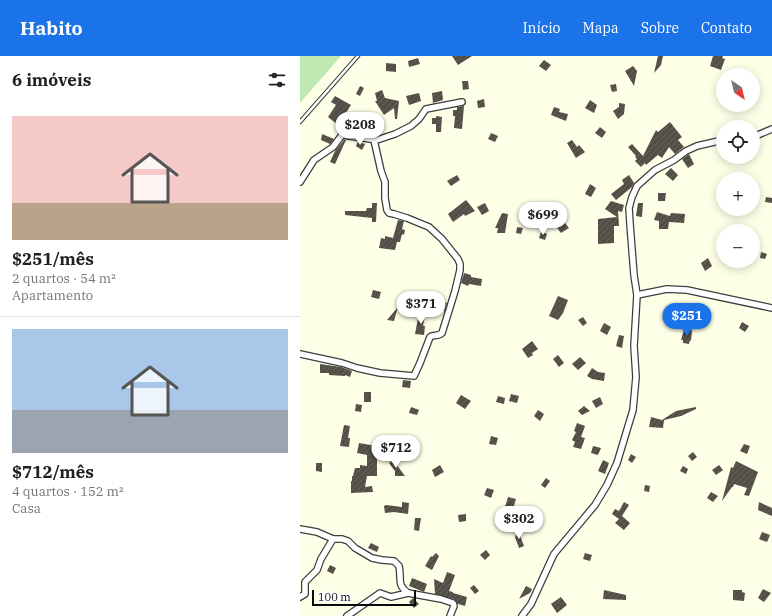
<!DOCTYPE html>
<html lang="pt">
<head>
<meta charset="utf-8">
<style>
	:root { --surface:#fff; --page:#f6f6f6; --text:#202124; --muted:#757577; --line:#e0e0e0; --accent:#1a73e8 }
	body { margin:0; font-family:"IBM Plex Serif",serif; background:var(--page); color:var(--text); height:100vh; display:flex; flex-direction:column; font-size:15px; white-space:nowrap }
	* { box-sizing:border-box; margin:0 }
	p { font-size:13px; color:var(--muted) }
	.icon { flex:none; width:22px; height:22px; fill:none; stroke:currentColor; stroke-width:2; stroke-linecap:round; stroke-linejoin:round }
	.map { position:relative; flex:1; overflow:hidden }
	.panel { display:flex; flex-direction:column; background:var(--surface); width:300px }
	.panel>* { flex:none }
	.needle { width:26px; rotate:145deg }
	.fabs { position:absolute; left:416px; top:12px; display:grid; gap:8px }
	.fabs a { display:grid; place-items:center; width:44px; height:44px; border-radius:50%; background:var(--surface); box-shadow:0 2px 10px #0003; font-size:20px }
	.scale { position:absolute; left:12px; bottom:10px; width:104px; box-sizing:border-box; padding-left:4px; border:2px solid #0a0a0a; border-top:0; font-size:11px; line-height:14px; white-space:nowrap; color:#0a0a0a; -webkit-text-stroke:3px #fff; paint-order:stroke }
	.price { position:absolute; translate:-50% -34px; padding:0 9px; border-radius:14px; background:#fff; color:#222; font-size:13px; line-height:26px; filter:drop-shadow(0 1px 2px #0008) }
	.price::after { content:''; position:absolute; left:50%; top:24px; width:12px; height:9px; margin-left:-6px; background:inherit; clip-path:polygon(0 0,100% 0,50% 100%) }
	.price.active { background:var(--accent); color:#fff }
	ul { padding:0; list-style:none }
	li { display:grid; align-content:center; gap:8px; height:212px; padding:0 12px }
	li+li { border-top:1px solid var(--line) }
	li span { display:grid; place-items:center; height:124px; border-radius:0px; color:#555 }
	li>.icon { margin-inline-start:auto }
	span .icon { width:72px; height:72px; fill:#fffc; stroke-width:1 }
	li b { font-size:17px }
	h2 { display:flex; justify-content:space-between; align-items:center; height:48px; padding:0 12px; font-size:17px }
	header { display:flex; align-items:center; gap:24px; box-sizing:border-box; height:56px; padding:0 20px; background:var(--accent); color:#fff }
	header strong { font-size:19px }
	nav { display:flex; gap:22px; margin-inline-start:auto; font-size:14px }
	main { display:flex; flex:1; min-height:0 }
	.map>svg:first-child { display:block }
</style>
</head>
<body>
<header>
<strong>Habito</strong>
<nav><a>Início</a><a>Mapa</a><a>Sobre</a><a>Contato</a></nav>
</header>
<main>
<section class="panel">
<h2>6 imóveis<svg class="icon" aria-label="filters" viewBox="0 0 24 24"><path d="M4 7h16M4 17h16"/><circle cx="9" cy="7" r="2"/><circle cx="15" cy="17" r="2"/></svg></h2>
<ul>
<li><span style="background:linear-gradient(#f6c9c9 70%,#b9a48a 0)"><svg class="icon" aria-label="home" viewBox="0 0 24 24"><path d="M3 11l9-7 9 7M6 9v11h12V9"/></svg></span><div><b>$251/mês</b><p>2 quartos · 54 m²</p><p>Apartamento</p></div></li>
<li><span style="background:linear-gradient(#a9c7e8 65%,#9aa5b1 0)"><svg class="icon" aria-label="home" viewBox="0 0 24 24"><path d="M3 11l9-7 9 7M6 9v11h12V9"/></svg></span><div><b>$712/mês</b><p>4 quartos · 152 m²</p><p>Casa</p></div></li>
</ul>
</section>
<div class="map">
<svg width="472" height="560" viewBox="0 0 472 560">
	<defs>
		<pattern id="building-hatch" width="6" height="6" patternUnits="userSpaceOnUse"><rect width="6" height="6" fill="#534e46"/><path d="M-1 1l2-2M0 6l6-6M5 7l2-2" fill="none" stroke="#67635c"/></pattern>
	</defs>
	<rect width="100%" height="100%" fill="#feffe7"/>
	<path fill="#c0e9b1" d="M 0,0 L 41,0 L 0,47 Z"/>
	<g fill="url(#building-hatch)">
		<path d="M 152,0 L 172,0 L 158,9 Z"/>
		<path d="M 358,0 L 363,0 L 361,9 L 354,17 Z"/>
		<path d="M 413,0 L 423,0 L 422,2 L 425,3 L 421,14 L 410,10 Z"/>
		<path d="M 118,2 L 120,8 L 109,11 L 108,5 Z"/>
		<path d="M 244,4 L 251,9 L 246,15 L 239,10 Z"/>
		<path d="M 86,7 L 96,8 L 96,16 L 86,15 Z"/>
		<path d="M 333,10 L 337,15 L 334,30 L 325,15 Z"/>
		<path d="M 162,25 L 168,25 L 169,33 L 163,34 Z"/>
		<path d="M 316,28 L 317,35 L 312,36 L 310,29 Z"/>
		<path d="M 60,30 L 64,32 L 60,40 L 56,38 Z"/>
		<path d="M 82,34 L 85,42 L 99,45 L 97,63 L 95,63 L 94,52 L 84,59 L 75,45 L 77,45 L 75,37 Z"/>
		<path d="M 142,35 L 143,44 L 133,47 L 132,37 Z"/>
		<path d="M 119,37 L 121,45 L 109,49 L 106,40 Z"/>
		<path d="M 35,40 L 51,49 L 38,69 L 28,61 L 36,49 L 31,46 Z"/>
		<path d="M 184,43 L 185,51 L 178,52 L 177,45 Z"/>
		<path d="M 290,44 L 297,49 L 294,57 L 285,52 Z"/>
		<path d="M 319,47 L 325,48 L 324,58 L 318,63 L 313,55 L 319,51 Z"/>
		<path d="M 164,50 L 162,73 L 154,72 L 155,60 L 153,60 L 153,54 L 157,54 L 157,51 Z"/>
		<path d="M 254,51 L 260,53 L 259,56 L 268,58 L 266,65 L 251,59 Z"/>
		<path d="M 136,60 L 142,61 L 141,76 L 136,76 L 136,68 L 132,68 L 132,62 L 136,62 Z"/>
		<path d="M 436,65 L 445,71 L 431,71 Z"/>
		<path d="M 370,66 L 382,81 L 378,84 L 384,91 L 375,98 L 369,91 L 362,102 L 358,99 L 346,109 L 345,107 L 341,111 L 335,105 L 337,103 L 335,101 L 336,100 L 328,91 L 332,88 L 343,100 L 356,74 L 358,76 Z"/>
		<path d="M 300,71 L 306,76 L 302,82 L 295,77 Z"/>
		<path d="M 191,77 L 198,80 L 195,86 L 188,83 Z"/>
		<path d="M 22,78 L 34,83 L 30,88 L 21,84 Z"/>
		<path d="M 44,84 L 46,84 L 35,108 L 30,106 L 35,95 Z"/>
		<path d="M 272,84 L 277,91 L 279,89 L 285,96 L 276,102 L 267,87 Z"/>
		<path d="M 58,86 L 65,88 L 62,94 L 56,90 Z"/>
		<path d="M 389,98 L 394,108 L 388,112 L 382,103 Z"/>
		<path d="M 371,112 L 378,119 L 373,125 L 365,118 Z"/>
		<path d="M 157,119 L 160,124 L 151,130 L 147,125 Z"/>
		<path d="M 329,119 L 334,127 L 332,131 L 316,144 L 311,138 L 324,128 L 322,124 Z"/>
		<path d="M 290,128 L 296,132 L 291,141 L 285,138 Z"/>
		<path d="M 358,137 L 366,137 L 365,145 L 358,145 Z"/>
		<path d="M 466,141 L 472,142 L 472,147 L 465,146 Z"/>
		<path d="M 166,144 L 175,155 L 165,160 L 164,158 L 153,166 L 148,158 Z"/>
		<path d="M 311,145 L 324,149 L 322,156 L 318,155 L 319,170 L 314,170 L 314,187 L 298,188 L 298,163 L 317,161 L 305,153 Z"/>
		<path d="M 72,147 L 77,147 L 76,166 L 72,166 L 72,162 L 45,159 L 45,155 L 66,155 L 67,152 L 72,152 Z"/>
		<path d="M 185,147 L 189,155 L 182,159 L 177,151 Z"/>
		<path d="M 338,147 L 343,147 L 342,161 L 336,160 Z"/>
		<path d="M 357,156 L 370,160 L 371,157 L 385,158 L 384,167 L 369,166 L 368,173 L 359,173 L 359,165 L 354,164 Z"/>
		<path d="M 202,157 L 208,158 L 205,177 L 197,177 L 198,172 L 195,172 Z"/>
		<path d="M 98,164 L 104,165 L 102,173 L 105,174 L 104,179 L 102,178 L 100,186 L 97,186 L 95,194 L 79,192 L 81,182 L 85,183 L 85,180 L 93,182 Z"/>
		<path d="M 265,167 L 269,172 L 261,177 L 257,172 Z"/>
		<path d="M 217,171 L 223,172 L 221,178 L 216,177 Z"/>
		<path d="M 241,176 L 247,178 L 245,184 L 239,182 Z"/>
		<path d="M 461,196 L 467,198 L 465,203 L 460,202 Z"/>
		<path d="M 408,202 L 412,210 L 405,215 L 401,207 Z"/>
		<path d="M 164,217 L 171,219 L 171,221 L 182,223 L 181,230 L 169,228 L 168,230 L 161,227 Z"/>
		<path d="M 73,234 L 81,236 L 79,243 L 71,241 Z"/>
		<path d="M 258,240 L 268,244 L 263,257 L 258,264 L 249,260 Z"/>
		<path d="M 141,245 L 147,247 L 145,255 L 139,253 Z"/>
		<path d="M 98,251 L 94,265 L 87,264 Z"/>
		<path d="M 119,257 L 125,259 L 123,270 L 125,270 L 124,279 L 115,278 Z"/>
		<path d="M 283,261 L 287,267 L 283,270 L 278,264 Z"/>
		<path d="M 442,266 L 449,270 L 445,276 L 439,272 Z"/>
		<path d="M 304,267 L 311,271 L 307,279 L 300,275 Z"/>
		<path d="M 384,274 L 392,274 L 391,285 L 390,284 L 389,288 L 383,287 L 383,284 L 381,284 Z"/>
		<path d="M 319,279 L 324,280 L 322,292 L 316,290 Z"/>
		<path d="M 232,285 L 238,293 L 232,297 L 233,299 L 228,302 L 222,293 Z"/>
		<path d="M 258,299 L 264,307 L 259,311 L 253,303 Z"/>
		<path d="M 280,301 L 286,307 L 278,314 L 272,308 Z"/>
		<path d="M 20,308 L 41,311 L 52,315 L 50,321 L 45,319 L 45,320 L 29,319 L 29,317 L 20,317 Z"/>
		<path d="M 292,312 L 298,316 L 305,317 L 304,325 L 292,323 L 287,320 Z"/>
		<path d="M 103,324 L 111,325 L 110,332 L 102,331 Z"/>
		<rect x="64" y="336" width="7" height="10"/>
		<path d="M 211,338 L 219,340 L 217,347 L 209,345 Z"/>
		<path d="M 161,339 L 171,345 L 165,353 L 156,347 Z"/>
		<path d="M 198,340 L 205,342 L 204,348 L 196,346 Z"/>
		<path d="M 300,341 L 303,348 L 296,352 L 292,345 Z"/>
		<path d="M 56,348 L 62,349 L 61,356 L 55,355 Z"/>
		<path d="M 284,350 L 290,355 L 282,359 L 278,355 Z"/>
		<path d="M 111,351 L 119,354 L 117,359 L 109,357 Z"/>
		<path d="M 396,351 L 396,353 L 381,360 L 364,364 L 363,372 L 349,371 L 351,361 L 362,364 L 376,355 Z"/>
		<path d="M 238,354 L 244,358 L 240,365 L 234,360 Z"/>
		<path d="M 277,367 L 285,370 L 281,381 L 285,382 L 281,393 L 273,391 L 275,386 L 272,384 L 276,376 L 274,375 Z"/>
		<path d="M 44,369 L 50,370 L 48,382 L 50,382 L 49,391 L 40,390 Z"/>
		<path d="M 191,380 L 198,382 L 196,389 L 189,388 Z"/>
		<path d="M 76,386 L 83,386 L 82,398 L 77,392 L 77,420 L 67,420 L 65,431 L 72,430 L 73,436 L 51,437 L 51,425 L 52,425 L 52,420 L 53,420 L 55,412 L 60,412 L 60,409 L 67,410 L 67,399 L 57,397 L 59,387 L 76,390 Z"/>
		<path d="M 444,388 L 450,390 L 447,398 L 440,395 Z"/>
		<path d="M 293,390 L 301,392 L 298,399 L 291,397 Z"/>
		<path d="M 393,396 L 397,401 L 392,405 L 388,400 Z"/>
		<path d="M 331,398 L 336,401 L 332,407 L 328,404 Z"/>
		<path d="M 93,404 L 105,420 L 95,420 L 95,415 L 89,407 Z"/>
		<path d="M 303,404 L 309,407 L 305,418 L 298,415 Z"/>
		<path d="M 436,405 L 458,416 L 449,440 L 444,439 L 447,432 L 434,428 L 433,431 L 432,431 L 422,445 L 431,411 L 433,412 Z"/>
		<path d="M 16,407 L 22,407 L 22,416 L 16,415 Z"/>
		<path d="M 140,409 L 144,416 L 135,421 L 132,414 Z"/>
		<path d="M 419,409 L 423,414 L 416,419 L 412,414 Z"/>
		<path d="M 383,410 L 388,413 L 386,418 L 380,415 Z"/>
		<path d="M 246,422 L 250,425 L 245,432 L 241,429 Z"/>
		<path d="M 345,429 L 350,430 L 349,436 L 344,435 Z"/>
		<path d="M 187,432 L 194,434 L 191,442 L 184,439 Z"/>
		<path d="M 411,436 L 418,440 L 413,446 L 407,442 Z"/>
		<path d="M 208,441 L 216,443 L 213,453 L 205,451 Z"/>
		<path d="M 102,446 L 109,447 L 108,458 L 94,456 L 85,457 L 84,450 L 86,449 L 102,451 Z"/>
		<path d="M 324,446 L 329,449 L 322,460 L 330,467 L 324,474 L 315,467 L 319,463 L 312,458 L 315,453 L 319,455 Z"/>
		<path d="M 459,446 L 472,452 L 472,460 L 458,454 Z"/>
		<path d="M 227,452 L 232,454 L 230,460 L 224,458 Z"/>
		<path d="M 166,458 L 166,465 L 159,466 L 158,459 Z"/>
		<path d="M 115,462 L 121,462 L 119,475 L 114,474 Z"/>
		<path d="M 218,474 L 224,490 L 219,492 L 215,481 Z"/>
		<path d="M 462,476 L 470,479 L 467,486 L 459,483 Z"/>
		<path d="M 71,487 L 79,491 L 77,496 L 68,492 Z"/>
		<path d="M 186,494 L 190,499 L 185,504 L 180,499 Z"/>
		<path d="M 136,497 L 139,500 L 132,514 L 125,510 L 131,500 L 132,501 Z"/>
		<path d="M 285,497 L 292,499 L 290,505 L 283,503 Z"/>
		<path d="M 30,509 L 36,512 L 33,518 L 27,515 Z"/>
		<path d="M 147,516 L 155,519 L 149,535 L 153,536 L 153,537 L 167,541 L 165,550 L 158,548 L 154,543 L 135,538 L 134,523 L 143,527 Z"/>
		<path d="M 112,522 L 127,528 L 124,536 L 109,530 Z"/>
		<path d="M 174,529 L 179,535 L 175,538 L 170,532 Z"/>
		<path d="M 226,530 L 232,533 L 230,537 L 219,543 Z"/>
		<path d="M 463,533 L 471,537 L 464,546 L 458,542 Z"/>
		<path d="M 304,534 L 326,539 L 326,544 L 303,543 Z"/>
		<path d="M 433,534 L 442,534 L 442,536 L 445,537 L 444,545 L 433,544 Z"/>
		<path d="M 261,541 L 267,549 L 257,557 L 251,548 Z"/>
		<path d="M 113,542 L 119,548 L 114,552 L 109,546 Z"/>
	</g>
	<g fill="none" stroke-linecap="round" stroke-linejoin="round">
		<defs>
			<path id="service" d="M 0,66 L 58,0"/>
			<g id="minor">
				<path d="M 453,81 L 472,73"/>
				<path d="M 0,126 L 14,104 L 33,91 L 42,79 L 77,84 L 95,78 L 111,70 L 119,63 L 126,53 L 162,46"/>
				<path d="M 337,239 L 367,233 L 387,234 L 472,252"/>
				<path d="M 0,298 L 42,307 L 57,312 L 80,317 L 114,320 L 120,307 L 130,281 C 133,278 138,281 142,277 L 155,235 L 160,214 L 160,208 L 158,203 L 142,183 L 129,171 L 107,162 L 94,158 L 89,157 L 87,154 L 85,142 L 85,126 L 81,115 L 74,84"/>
				<path d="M 0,473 L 17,476 L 33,483 L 42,483 L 48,485 L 55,492 L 72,502 L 82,504 L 94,505 L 99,510 C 102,523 96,528 108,537 L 141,543 L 153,547 L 154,550 L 150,560"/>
				<path d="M 0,541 L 5,538 L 5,526 L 17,514 L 21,503 L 33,483"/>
				<path d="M 47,560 L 80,537 L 91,541 L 108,537"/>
				<path d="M 222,560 L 231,548 L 254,498 L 295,449 L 307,429 L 317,407 L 333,354 L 336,321 L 334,290 L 337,239 L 334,219 L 330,168 L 329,152 L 332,141 L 337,130 L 355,114 L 374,104 L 386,95 L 397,90 L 423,84"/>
			</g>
		</defs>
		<use href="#service" stroke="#3d3d3d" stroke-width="4.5"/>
		<use href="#minor" stroke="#3d3d3d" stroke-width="8"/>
		<use href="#service" stroke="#fff" stroke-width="2.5"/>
		<use href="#minor" stroke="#fff" stroke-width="5.5"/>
	</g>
</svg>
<div class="fabs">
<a><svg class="needle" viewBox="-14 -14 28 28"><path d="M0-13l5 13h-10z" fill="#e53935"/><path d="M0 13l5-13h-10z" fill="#757577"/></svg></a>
<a><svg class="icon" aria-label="locate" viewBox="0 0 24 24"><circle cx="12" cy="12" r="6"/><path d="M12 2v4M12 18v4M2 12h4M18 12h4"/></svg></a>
<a>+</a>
<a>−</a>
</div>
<div class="scale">100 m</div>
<b class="price" style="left:60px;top:90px">$208</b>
<b class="price" style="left:243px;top:180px">$699</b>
<b class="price" style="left:121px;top:269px">$371</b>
<b class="price active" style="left:387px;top:281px">$251</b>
<b class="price" style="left:96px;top:413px">$712</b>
<b class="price" style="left:219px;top:484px">$302</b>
</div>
</main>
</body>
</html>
